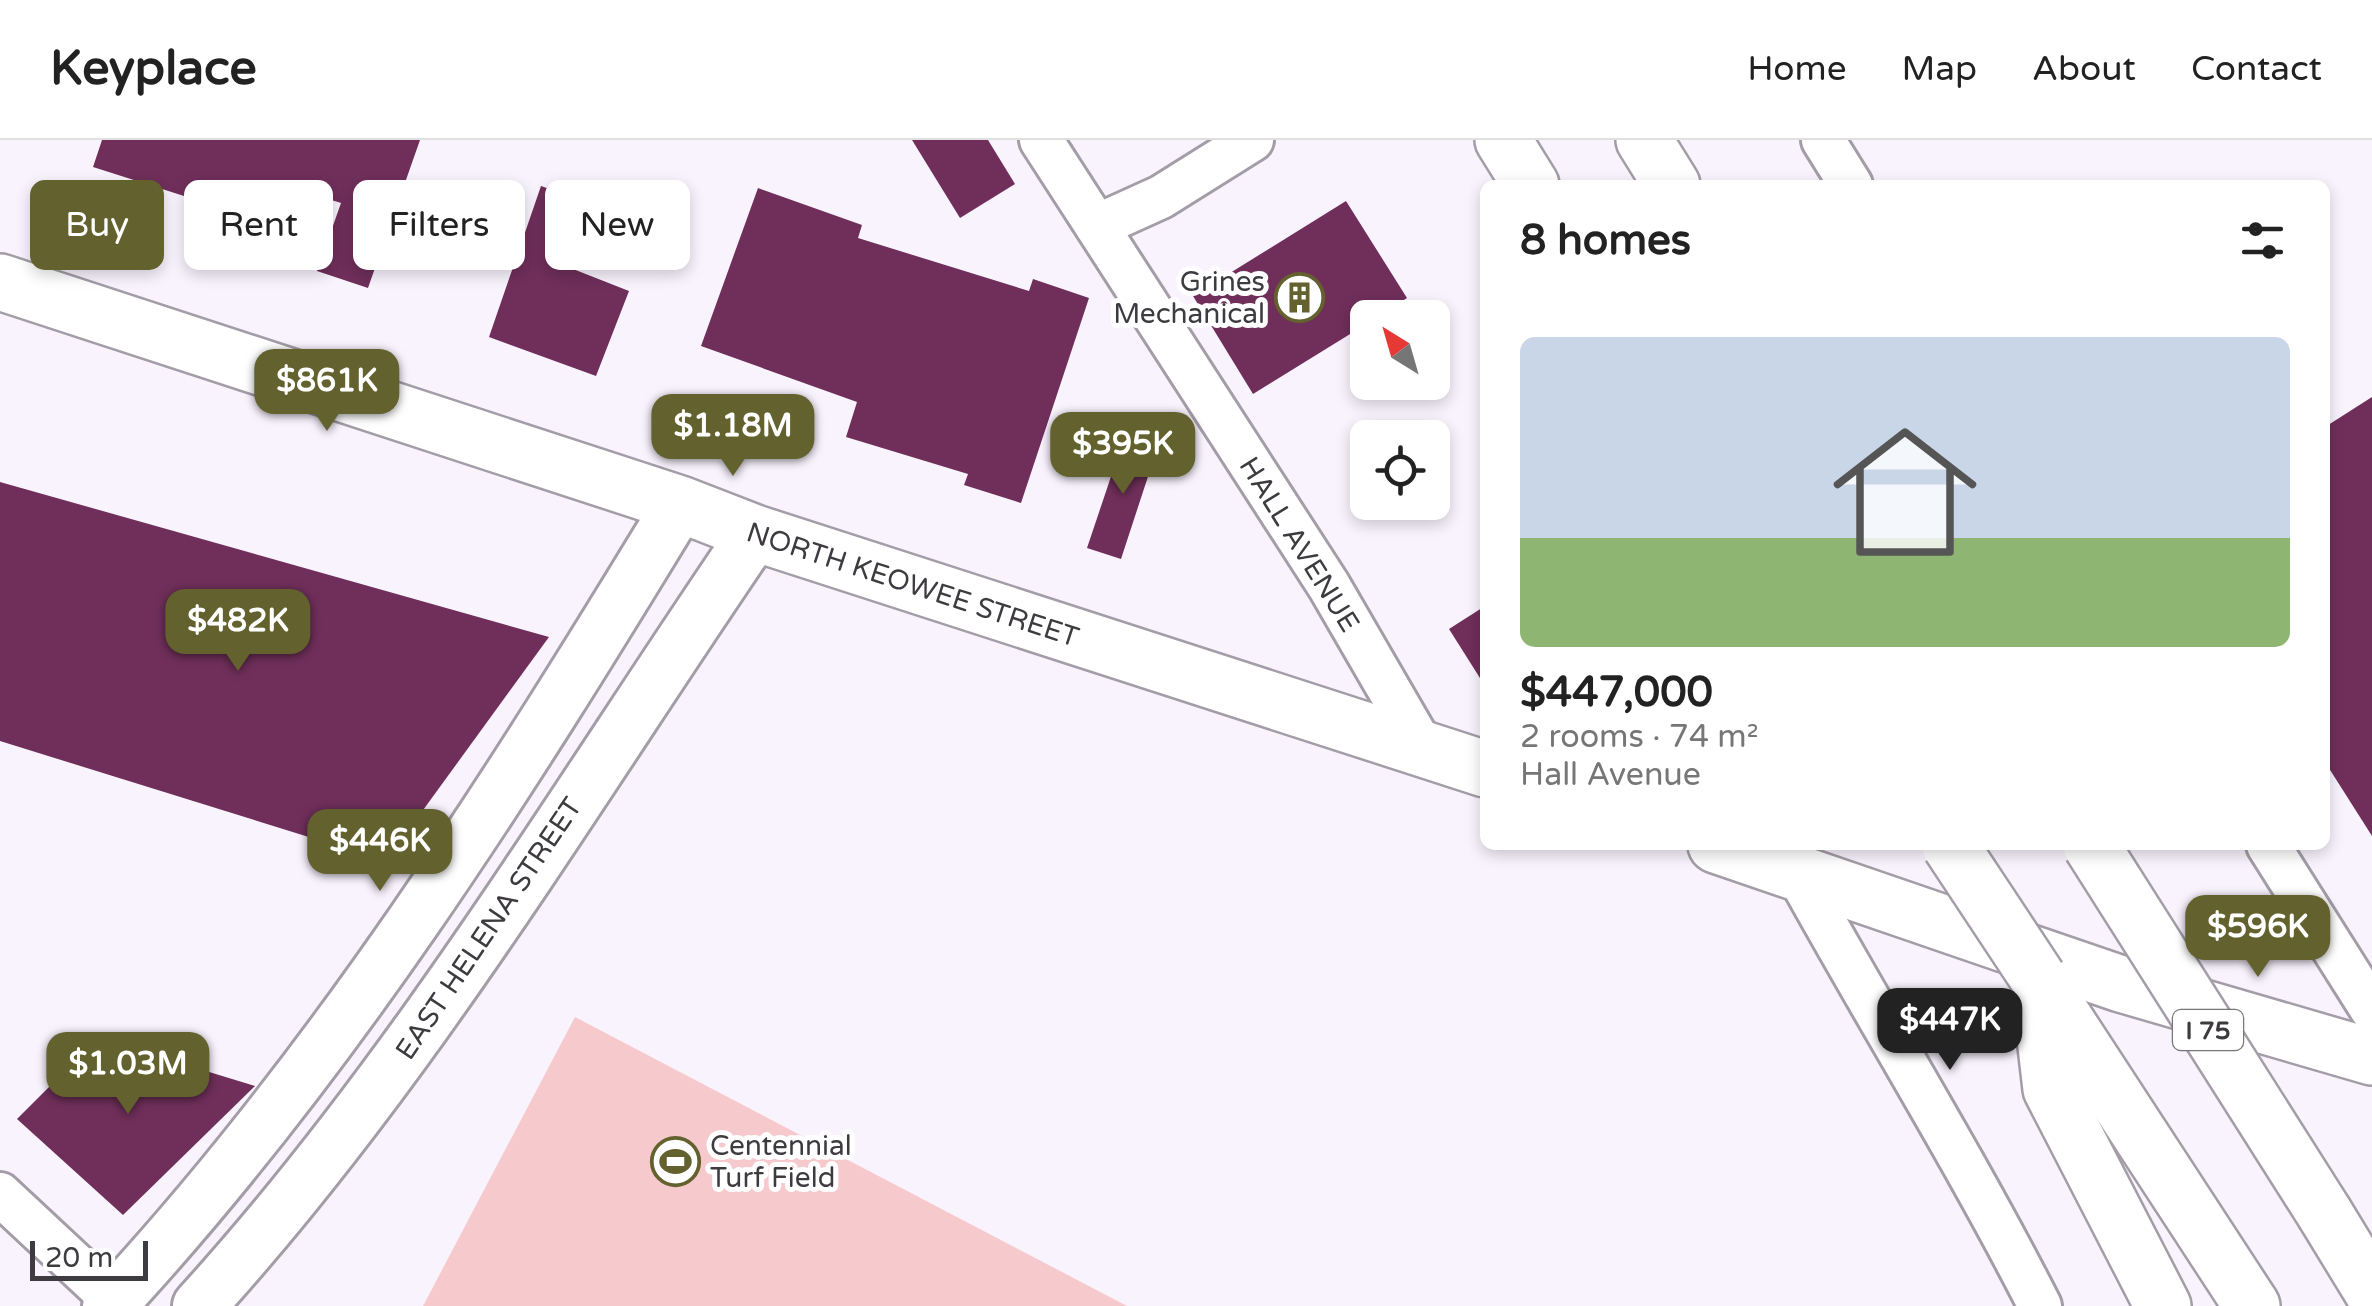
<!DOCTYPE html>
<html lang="en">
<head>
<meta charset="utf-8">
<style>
	:root { --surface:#fff; --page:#f6f6f6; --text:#222; --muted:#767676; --line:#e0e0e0; --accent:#63612d }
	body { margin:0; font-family:"Varela Round",sans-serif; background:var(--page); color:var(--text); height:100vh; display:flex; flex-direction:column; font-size:38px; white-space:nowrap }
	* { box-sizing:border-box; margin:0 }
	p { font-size:32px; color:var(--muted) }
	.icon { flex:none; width:55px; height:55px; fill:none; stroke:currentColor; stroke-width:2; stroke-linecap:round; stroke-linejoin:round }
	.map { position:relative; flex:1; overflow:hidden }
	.sheet { position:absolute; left:1480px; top:40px; width:850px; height:670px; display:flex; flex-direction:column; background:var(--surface); border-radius:15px; box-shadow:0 5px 15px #0003 }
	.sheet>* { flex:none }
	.banner { position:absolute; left:30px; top:40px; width:950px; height:90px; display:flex; gap:20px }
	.needle { width:65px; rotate:323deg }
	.fabs { position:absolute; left:1350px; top:160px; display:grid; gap:20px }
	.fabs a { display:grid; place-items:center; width:100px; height:100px; border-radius:15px; background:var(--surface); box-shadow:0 5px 15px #0003; font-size:50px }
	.scale { position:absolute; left:30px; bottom:25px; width:118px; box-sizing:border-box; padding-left:10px; border:5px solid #3e3b40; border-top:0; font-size:28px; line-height:35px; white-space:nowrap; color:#3e3b40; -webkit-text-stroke:8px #fff; paint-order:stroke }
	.price { position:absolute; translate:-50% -85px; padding:0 22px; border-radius:20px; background:var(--accent); color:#fff; font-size:32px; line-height:65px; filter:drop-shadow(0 2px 5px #0008) }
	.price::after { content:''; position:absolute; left:50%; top:60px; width:30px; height:22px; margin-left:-15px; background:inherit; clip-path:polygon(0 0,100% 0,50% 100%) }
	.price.active { background:#222; color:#fff }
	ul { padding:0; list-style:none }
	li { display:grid; align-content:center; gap:20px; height:530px; padding:0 40px }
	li+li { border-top:2px solid var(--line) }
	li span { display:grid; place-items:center; height:310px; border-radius:15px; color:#555 }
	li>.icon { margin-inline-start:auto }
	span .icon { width:180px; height:180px; fill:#fffc; stroke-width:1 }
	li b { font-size:42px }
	h2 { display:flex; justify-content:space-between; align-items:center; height:120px; padding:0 40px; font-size:42px }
	.chip { padding:0 35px; border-radius:15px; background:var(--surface); box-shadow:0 5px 15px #0003; font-size:35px; line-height:90px }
	.chip.active { background:var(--accent); color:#fff }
	header { display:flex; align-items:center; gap:60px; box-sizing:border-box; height:140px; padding:0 50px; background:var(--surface); border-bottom:2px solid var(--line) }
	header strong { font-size:48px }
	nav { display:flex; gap:55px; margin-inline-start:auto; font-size:35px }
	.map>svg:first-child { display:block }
</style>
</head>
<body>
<header>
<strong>Keyplace</strong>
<nav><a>Home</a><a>Map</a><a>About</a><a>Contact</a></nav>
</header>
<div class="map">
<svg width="2372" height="1166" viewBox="0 0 2372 1166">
	<rect width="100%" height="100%" fill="#f9f3fe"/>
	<path fill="#f6cacd" d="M 575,877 L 1127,1166 L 423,1166 Z"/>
	<g fill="#6f2f5a">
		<path d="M 102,0 L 420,0 L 368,148 L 317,131 L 341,63 L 274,42 L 248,123 L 193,106 L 206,63 L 93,27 Z"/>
		<path d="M 912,0 L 988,0 L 1015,44 L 960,78 Z"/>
		<path d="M 541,46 L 595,65 L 573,129 L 629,151 L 596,236 L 489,197 Z"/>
		<path d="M 758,48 L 862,85 L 858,98 L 1029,151 L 1033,139 L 1089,158 L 1021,363 L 964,345 L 968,334 L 846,297 L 857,262 L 701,206 Z"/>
		<path d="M 1346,61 L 1407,158 L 1376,178 L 1368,178 L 1368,183 L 1253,254 L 1193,156 Z"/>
		<path d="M 2372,257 L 2372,696 L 2325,622 L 2325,287 Z"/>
		<path d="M 1125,295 L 1158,306 L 1121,419 L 1087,408 Z"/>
		<path d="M 0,342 L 549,497 L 386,721 L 0,601 Z"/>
		<path d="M 1485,466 L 1485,546 L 1449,489 Z"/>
		<path d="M 98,898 L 255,946 L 123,1075 L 17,979 Z"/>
	</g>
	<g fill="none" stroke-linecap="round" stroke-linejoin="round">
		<defs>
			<g id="minor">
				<path d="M 1041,0 L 1329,446 L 1424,610"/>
				<path d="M 1823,0 L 1851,45"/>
				<path d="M 1097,86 L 1161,57 L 1252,0"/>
				<path d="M 2268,705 L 2372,870"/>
				<path d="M 1797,733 C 1877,878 1965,1019 2040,1166"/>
				<path d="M 0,1054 L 120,1166"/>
			</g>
			<g id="tertiary">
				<path d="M 109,1166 C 332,926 510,644 680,364"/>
				<path d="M 199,1166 C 413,931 576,655 755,393"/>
			</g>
			<g id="secondary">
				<path d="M 0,142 L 680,364 L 755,393 L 1485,629"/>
				<path d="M 1716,705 L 2121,844 L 2372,917"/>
			</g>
			<g id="motorway">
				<path d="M 1503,0 L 1531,45"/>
				<path d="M 1644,0 L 1672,45"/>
				<path d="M 2038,838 L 2252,1166"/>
				<path d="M 2039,846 L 2051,949 L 2163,1166"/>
				<path d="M 2325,1074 L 2372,1151"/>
			</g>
		</defs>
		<use href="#minor" stroke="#a49da8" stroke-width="48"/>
		<use href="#tertiary" stroke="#a49da8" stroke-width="58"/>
		<use href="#secondary" stroke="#a49da8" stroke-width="60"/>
		<use href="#motorway" stroke="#a49da8" stroke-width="60"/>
		<use href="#minor" stroke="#fff" stroke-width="42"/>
		<use href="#tertiary" stroke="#fff" stroke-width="52"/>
		<use href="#secondary" stroke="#fff" stroke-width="55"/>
		<use href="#motorway" stroke="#fff" stroke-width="55"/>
		<defs>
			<g id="motorway-bridge">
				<path d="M 1950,705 L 2038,838"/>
				<path d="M 2091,705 L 2325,1074"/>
			</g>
		</defs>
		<use href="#motorway-bridge" stroke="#a49da8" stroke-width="60" stroke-linecap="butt"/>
		<use href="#motorway-bridge" stroke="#fff" stroke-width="55"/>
	</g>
	<defs>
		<symbol id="building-ring" viewBox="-11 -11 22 22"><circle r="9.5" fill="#fff" stroke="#63612d" stroke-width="1.5"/><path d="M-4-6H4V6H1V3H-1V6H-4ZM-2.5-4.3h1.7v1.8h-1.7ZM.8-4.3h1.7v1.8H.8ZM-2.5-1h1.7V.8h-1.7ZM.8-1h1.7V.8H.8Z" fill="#63612d"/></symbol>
		<symbol id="stadium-ring" viewBox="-11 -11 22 22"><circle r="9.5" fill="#fff" stroke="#63612d" stroke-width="1.5"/><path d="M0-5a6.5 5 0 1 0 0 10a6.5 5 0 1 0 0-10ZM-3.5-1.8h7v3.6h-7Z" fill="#63612d"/></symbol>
	</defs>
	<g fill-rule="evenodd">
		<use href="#building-ring" x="1272" y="130" width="55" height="55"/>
		<use href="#stadium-ring" x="648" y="994" width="55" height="55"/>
	</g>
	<g text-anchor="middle" stroke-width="10" stroke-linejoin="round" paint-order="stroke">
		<rect fill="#fff" stroke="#787679" stroke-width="2.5" x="2173" y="870" width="70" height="40" rx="8"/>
		<g font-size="25" font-weight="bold" fill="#3e3b40">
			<text x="2208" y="899">I 75</text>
		</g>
		<g font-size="28" fill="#3e3b40" stroke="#fff" text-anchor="end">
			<text x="1265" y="151">Grines<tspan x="1265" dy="32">Mechanical</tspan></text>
			<text x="710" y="1015" text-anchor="start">Centennial<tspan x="710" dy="32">Turf Field</tspan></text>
		</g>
		<g font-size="28" fill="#3e3b40" stroke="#fff">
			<text transform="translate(1300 404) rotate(58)" y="10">HALL AVENUE</text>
			<text transform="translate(913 444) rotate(18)" y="10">NORTH KEOWEE STREET</text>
			<text transform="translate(488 788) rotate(-56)" y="10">EAST HELENA STREET</text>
		</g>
	</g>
</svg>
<div class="fabs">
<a><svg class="needle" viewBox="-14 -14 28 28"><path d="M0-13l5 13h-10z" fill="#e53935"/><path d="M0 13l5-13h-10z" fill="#767676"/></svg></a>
<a><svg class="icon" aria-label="locate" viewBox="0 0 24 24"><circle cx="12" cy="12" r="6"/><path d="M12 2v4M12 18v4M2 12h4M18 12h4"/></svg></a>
</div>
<div class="scale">20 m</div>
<b class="price" style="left:327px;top:294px">$861K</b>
<b class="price" style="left:733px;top:339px">$1.18M</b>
<b class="price" style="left:1123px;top:357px">$395K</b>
<b class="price" style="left:238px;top:534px">$482K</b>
<b class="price" style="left:380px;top:754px">$446K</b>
<b class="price" style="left:2258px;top:840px">$596K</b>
<b class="price active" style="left:1950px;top:933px">$447K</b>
<b class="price" style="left:128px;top:977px">$1.03M</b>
<div class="banner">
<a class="chip active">Buy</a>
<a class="chip">Rent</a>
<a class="chip">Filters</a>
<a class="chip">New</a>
</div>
<section class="sheet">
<h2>8 homes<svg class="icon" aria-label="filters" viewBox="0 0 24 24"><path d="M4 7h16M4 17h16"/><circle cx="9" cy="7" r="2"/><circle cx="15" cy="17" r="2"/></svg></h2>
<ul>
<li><span style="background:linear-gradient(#c9d6e8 65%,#8fb573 0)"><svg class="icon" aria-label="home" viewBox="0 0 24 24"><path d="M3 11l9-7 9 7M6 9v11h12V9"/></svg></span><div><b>$447,000</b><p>2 rooms · 74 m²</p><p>Hall Avenue</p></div></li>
</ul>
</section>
</div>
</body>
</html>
